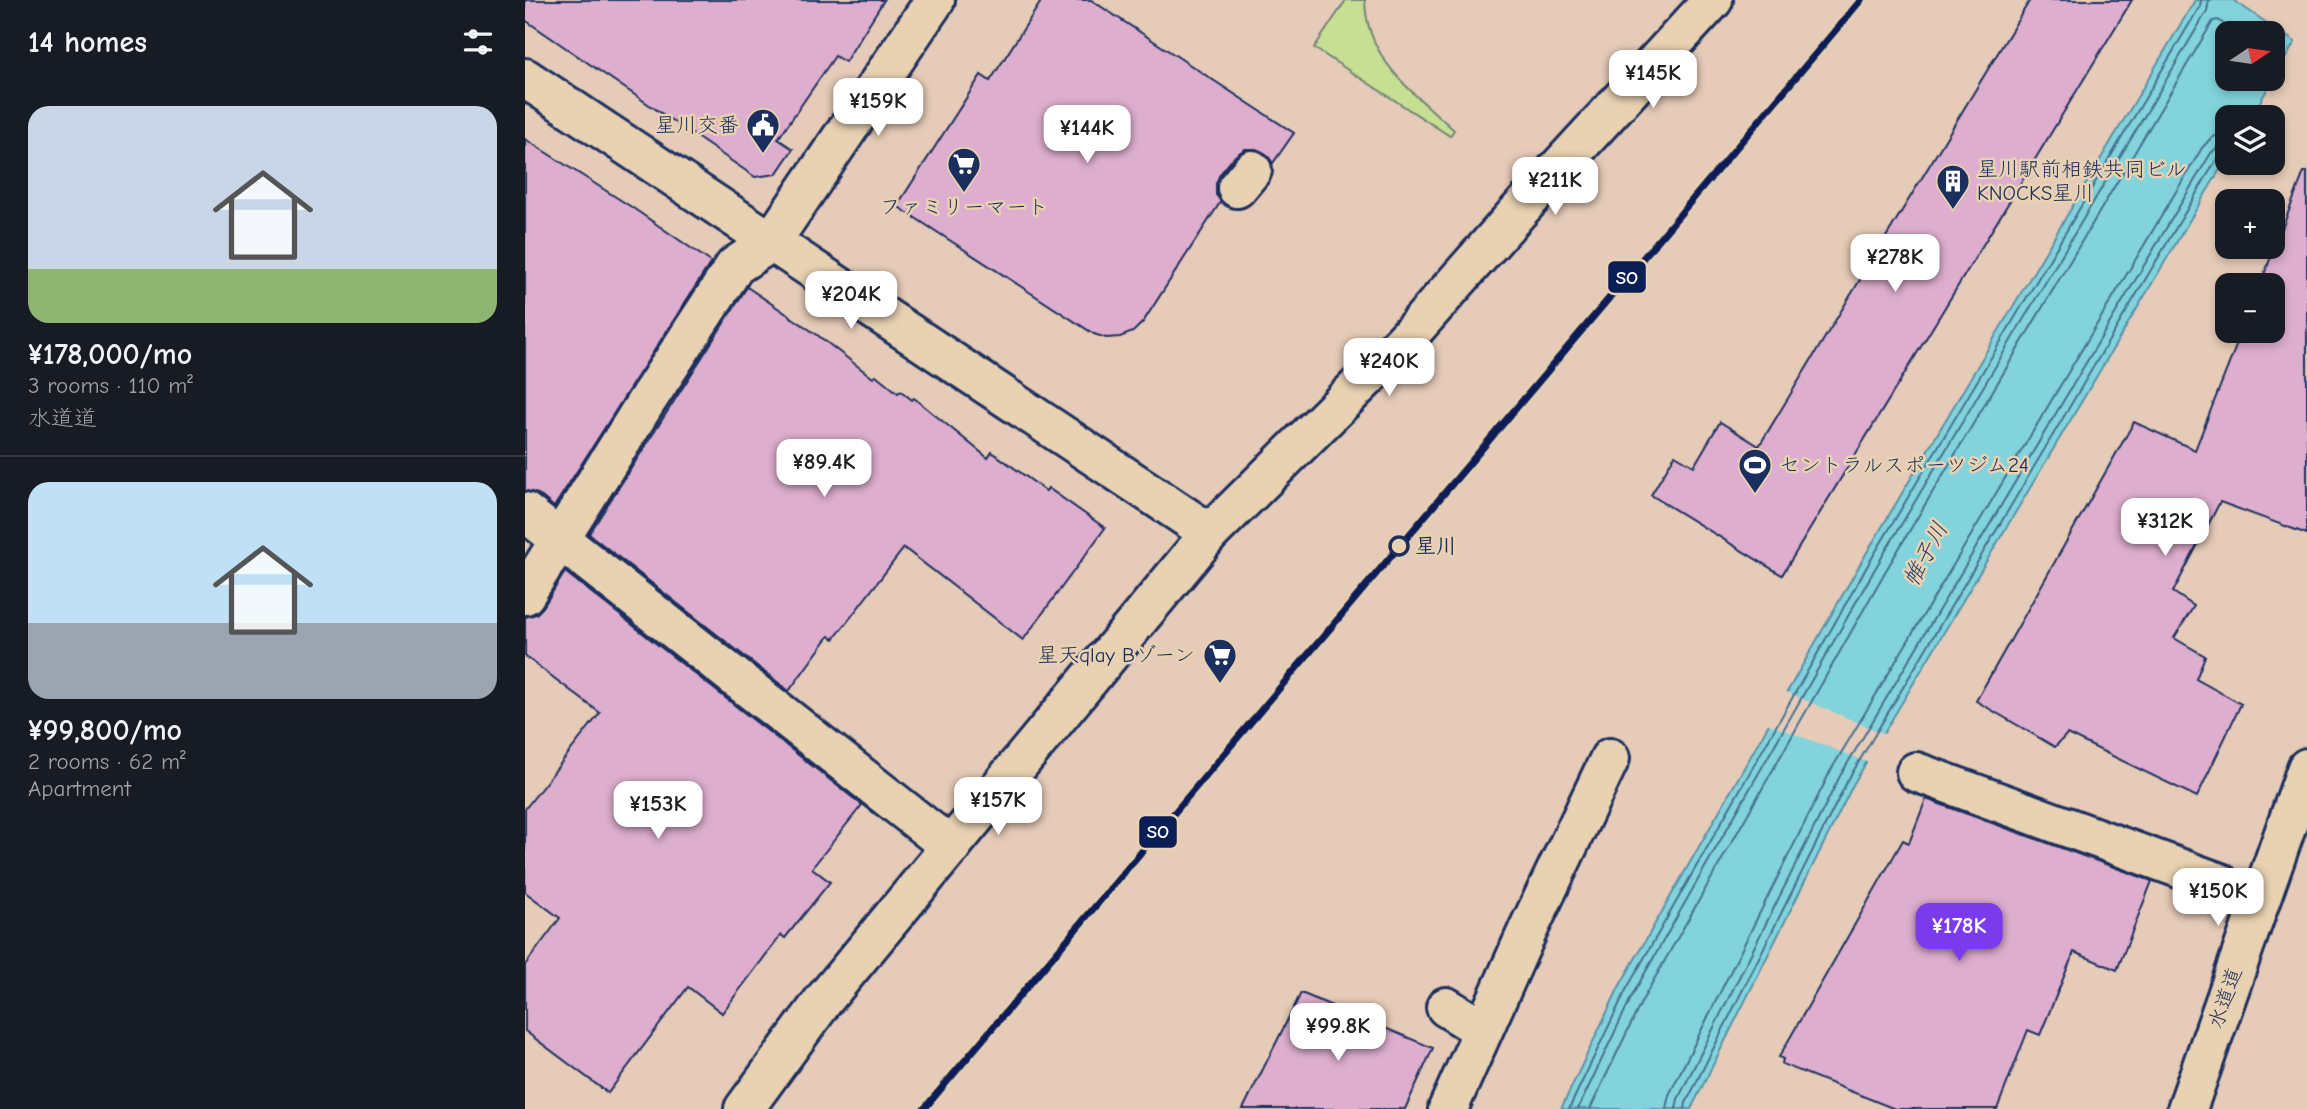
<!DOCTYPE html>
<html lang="en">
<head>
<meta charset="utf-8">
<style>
	:root { --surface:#171b24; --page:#242831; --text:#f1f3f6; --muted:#9ea1a6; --line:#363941; --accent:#7c3aed }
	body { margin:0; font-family:"Comic Neue","Klee One",sans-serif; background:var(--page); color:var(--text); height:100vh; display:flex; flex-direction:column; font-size:26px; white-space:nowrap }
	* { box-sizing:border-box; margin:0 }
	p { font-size:23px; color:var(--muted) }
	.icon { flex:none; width:38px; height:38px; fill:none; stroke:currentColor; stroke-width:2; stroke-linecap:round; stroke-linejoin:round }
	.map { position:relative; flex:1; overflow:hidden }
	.panel { display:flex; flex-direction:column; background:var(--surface); width:525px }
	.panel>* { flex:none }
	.needle { width:46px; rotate:77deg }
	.controls { position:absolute; left:1690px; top:21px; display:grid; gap:14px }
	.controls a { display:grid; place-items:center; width:70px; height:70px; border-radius:14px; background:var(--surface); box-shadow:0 4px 10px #0003; font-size:35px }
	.price { position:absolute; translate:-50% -60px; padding:0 16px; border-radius:14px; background:#fff; color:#222; font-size:23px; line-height:46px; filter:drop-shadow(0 2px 4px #0008) }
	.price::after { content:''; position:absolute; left:50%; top:42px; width:21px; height:16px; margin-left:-10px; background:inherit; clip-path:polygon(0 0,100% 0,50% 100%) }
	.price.on { background:var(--accent); color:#fff }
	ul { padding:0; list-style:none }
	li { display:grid; align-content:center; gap:14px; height:371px; padding:0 28px }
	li+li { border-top:2px solid var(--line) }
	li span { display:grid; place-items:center; height:217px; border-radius:21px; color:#555 }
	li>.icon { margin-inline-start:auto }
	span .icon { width:126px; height:126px; fill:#fffc; stroke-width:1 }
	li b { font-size:30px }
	h2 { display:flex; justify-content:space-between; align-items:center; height:84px; padding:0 28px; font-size:30px }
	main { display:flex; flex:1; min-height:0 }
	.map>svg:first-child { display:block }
</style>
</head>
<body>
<main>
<section class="panel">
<h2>14 homes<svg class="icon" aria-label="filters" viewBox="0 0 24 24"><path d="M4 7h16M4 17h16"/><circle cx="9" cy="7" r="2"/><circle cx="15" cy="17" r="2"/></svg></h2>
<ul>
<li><span style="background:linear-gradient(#c9d6e8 75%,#8fb573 0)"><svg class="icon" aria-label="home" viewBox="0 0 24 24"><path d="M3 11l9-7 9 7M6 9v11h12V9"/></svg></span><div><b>¥178,000/mo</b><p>3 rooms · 110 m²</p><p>水道道</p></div></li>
<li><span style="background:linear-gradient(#bfe0f5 65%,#9aa5b1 0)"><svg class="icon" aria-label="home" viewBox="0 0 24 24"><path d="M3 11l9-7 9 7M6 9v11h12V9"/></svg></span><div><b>¥99,800/mo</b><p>2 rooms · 62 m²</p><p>Apartment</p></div></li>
</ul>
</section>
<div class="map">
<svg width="1782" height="1109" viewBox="0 0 1782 1109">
	<rect width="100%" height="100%" fill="#e6cbb8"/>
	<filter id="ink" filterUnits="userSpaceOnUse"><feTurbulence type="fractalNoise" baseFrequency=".0143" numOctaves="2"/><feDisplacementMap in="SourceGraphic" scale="14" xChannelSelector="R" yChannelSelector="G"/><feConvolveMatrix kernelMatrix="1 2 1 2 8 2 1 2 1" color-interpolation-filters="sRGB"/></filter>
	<g filter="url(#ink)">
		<path fill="#c7de93" stroke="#718678" stroke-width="2" d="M 821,0 L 840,0 C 841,60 889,93 929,130 L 925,136 L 789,48 Z"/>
		<path fill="#82d3db" stroke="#5991a9" stroke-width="2" fill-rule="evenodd" d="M 1670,0 L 1708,0 L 1770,42 L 1726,117 L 1703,117 L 1703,156 L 1329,783 L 1166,1109 L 1036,1109 L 1094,987 L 1338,559 ZM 1703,33 L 1748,33 L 1748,79 L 1703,79 Z"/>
		<path fill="#e6cbb8" d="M 1259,691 L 1362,735 L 1345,763 L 1241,723 Z"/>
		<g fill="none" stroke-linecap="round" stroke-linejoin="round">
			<g stroke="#447190" stroke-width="2">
				<path d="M 1044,1109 L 1101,990 L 1344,563 L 1675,6 L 1676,0"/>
				<path d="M 1053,1109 L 1108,994 L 1351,567 L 1682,11 L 1684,0"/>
				<path d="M 1065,1109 L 1118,999 L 1360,572 L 1688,21 L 1693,20 L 1711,33"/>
				<path d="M 1141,1109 L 1144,1095 L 1306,770 L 1677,148 L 1687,137 L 1703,133"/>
				<path d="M 1151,1109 L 1153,1099 L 1315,776 L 1686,153 L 1693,147 L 1703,144"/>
				<path d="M 1160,1109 L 1161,1103 L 1323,780 L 1693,157 L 1703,153"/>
			</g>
		</g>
		<g fill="#deaece" stroke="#1b2f5e" stroke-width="2">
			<path d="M 0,0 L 359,0 L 320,62 L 310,56 L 253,139 L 268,149 L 251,174 L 230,177 L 0,20 Z"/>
			<path d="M 517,0 L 566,0 L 769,133 L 748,163 L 741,154 L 731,149 L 720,149 L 710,156 L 695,174 L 691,184 L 691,195 L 696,201 L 618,322 L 608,332 L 595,337 L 581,338 L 569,334 L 372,206 L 456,75 L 465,81 Z"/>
			<path d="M 1505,0 L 1607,0 L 1257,575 L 1126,495 L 1150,455 L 1169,466 L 1195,422 L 1234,446 Z"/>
			<path d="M 0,139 L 108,208 L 186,262 L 29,507 L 13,494 L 0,491 Z"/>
			<path d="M 1779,172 L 1782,172 L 1782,534 L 1695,502 L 1648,592 L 1669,606 L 1649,638 L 1680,656 L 1671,679 L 1716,704 L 1672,797 L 1542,734 L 1530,747 L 1451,701 L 1609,422 L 1670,450 L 1717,331 L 1748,331 L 1748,285 L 1735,285 Z"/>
			<path d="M 222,287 L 291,334 L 348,378 L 351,375 L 373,393 L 376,391 L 387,400 L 389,398 L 463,458 L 467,452 L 521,491 L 523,488 L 580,528 L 498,640 L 379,548 L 309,639 L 304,636 L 264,691 L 64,534 Z"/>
			<path d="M 40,572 L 337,805 L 287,868 L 305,882 L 260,938 L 256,935 L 197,1013 L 163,987 L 83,1093 L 0,1031 L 0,965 L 35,918 L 0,892 L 0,809 L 75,713 L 0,656 L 0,617 L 11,614 L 18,607 Z"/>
			<path d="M 1401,799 L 1627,881 L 1592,970 L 1549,952 L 1515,1035 L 1503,1030 L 1472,1109 L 1370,1109 L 1257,1064 L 1258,1059 L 1254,1057 L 1378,840 L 1384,843 Z"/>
			<path d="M 776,993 L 908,1048 L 880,1109 L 718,1109 Z"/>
		</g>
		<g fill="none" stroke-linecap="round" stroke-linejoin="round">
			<defs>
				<g id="street">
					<path d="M 712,188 L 727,170"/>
					<path d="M 0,512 L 426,847"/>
					<path d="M 0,595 L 121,402 L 210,266 L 246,242"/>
					<path d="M 1391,772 L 1695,883"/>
					<path d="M 921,1007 L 958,1030"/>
					<path d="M 923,1109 L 1003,930 L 1085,758"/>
				</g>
				<g id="secondary">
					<path d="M 0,78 L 685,533"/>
					<path d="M 246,242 L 410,0"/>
					<path d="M 219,1109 L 298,1001 L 685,533 L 879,341 L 992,213 L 1188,0"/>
					<path d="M 1662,1109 L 1782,768"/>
				</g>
			</defs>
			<use href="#street" stroke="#1b2f5e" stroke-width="44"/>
			<use href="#secondary" stroke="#1b2f5e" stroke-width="44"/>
			<use href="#street" stroke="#e8d2b2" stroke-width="38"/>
			<use href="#secondary" stroke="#e8d2b2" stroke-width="38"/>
			<defs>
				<path id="rail-1" d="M 399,1109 L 1336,0"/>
			</defs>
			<use href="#rail-1" stroke="#e8d2b2" stroke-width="12"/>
			<use href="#rail-1" stroke="#0c1e56" stroke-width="7"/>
		</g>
	</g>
	<defs>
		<symbol id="civic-pin" viewBox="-11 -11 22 30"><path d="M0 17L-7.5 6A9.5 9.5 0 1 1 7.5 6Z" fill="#1b2f5e" stroke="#e8d2b2"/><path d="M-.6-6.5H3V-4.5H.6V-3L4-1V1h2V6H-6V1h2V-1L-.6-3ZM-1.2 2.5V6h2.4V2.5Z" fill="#fff"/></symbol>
		<symbol id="supermarket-pin" viewBox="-11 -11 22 30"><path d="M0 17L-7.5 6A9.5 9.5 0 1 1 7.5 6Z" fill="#1b2f5e" stroke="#e8d2b2"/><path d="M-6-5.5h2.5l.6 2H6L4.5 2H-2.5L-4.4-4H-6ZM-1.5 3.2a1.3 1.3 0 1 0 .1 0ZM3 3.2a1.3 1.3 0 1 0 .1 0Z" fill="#fff"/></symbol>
		<symbol id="building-pin" viewBox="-11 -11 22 30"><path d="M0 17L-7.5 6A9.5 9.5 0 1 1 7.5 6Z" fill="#1b2f5e" stroke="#e8d2b2"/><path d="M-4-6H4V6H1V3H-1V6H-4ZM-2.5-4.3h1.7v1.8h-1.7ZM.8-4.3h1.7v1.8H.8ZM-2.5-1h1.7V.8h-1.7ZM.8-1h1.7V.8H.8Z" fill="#fff"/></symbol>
		<symbol id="stadium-pin" viewBox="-11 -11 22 30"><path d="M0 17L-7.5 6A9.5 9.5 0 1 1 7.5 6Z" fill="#1b2f5e" stroke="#e8d2b2"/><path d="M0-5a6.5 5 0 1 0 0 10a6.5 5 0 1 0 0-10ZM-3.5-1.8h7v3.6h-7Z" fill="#fff"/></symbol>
	</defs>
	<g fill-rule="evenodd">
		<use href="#civic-pin" x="219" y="106" width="38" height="52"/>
		<use href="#supermarket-pin" x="420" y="145" width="38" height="52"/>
		<use href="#building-pin" x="1409" y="162" width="38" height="52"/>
		<use href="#stadium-pin" x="1211" y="446" width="38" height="52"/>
		<use href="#supermarket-pin" x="676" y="636" width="38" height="52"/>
	</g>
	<circle fill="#e8d2b2" stroke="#1b2f5e" stroke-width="3.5" cx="874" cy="546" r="9"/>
	<g text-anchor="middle" stroke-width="5" stroke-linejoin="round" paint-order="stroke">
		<g font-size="21" fill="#1b2f5e" stroke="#e8d2b2" text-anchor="end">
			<text x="214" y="132">星川交番</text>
			<text x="1452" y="176" text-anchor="start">星川駅前相鉄共同ビル<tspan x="1452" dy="24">KNOCKS星川</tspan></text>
			<text x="439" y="214" text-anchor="middle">ファミリーマート</text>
			<text x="1254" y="472" text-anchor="start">セントラルスポーツジム24</text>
			<text x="670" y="662">星天qlay Bゾーン</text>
		</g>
		<g font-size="21" font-weight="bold" fill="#1b2f5e" stroke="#e8d2b2" text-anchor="start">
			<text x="890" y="553">星川</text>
		</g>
		<g font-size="21" fill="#1b2f5e" stroke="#e8d2b2">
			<text transform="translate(1700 998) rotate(-71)" y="7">水道道</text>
		</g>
		<g font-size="23" font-style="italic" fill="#253f6a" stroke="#e8d2b2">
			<text transform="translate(1400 554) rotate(-62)" y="8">帷子川</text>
		</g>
	</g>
	<g stroke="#e8d2b2" stroke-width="2.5">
		<rect x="1082" y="260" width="40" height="34" rx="7" fill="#0c1e56"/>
		<rect x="613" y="815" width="40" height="34" rx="7" fill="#0c1e56"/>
	</g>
	<g font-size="19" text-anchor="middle" font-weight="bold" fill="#fff">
		<text x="1102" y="284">SO</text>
		<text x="633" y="838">SO</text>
	</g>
</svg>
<div class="controls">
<a><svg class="needle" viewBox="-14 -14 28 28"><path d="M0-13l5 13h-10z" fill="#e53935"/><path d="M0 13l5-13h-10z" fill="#9ea1a6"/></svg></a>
<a><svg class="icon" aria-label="layers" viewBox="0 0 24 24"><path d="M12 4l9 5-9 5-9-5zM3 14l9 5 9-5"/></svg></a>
<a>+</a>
<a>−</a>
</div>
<b class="price" style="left:1128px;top:110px">¥145K</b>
<b class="price" style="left:353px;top:138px">¥159K</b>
<b class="price" style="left:562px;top:165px">¥144K</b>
<b class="price" style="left:1030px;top:217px">¥211K</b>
<b class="price" style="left:1370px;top:294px">¥278K</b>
<b class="price" style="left:326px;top:331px">¥204K</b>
<b class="price" style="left:864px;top:398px">¥240K</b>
<b class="price" style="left:299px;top:499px">¥89.4K</b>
<b class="price" style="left:1640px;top:558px">¥312K</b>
<b class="price" style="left:473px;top:837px">¥157K</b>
<b class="price" style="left:133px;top:841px">¥153K</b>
<b class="price" style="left:1693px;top:928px">¥150K</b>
<b class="price on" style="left:1434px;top:963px">¥178K</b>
<b class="price" style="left:813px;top:1063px">¥99.8K</b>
</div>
</main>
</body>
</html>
